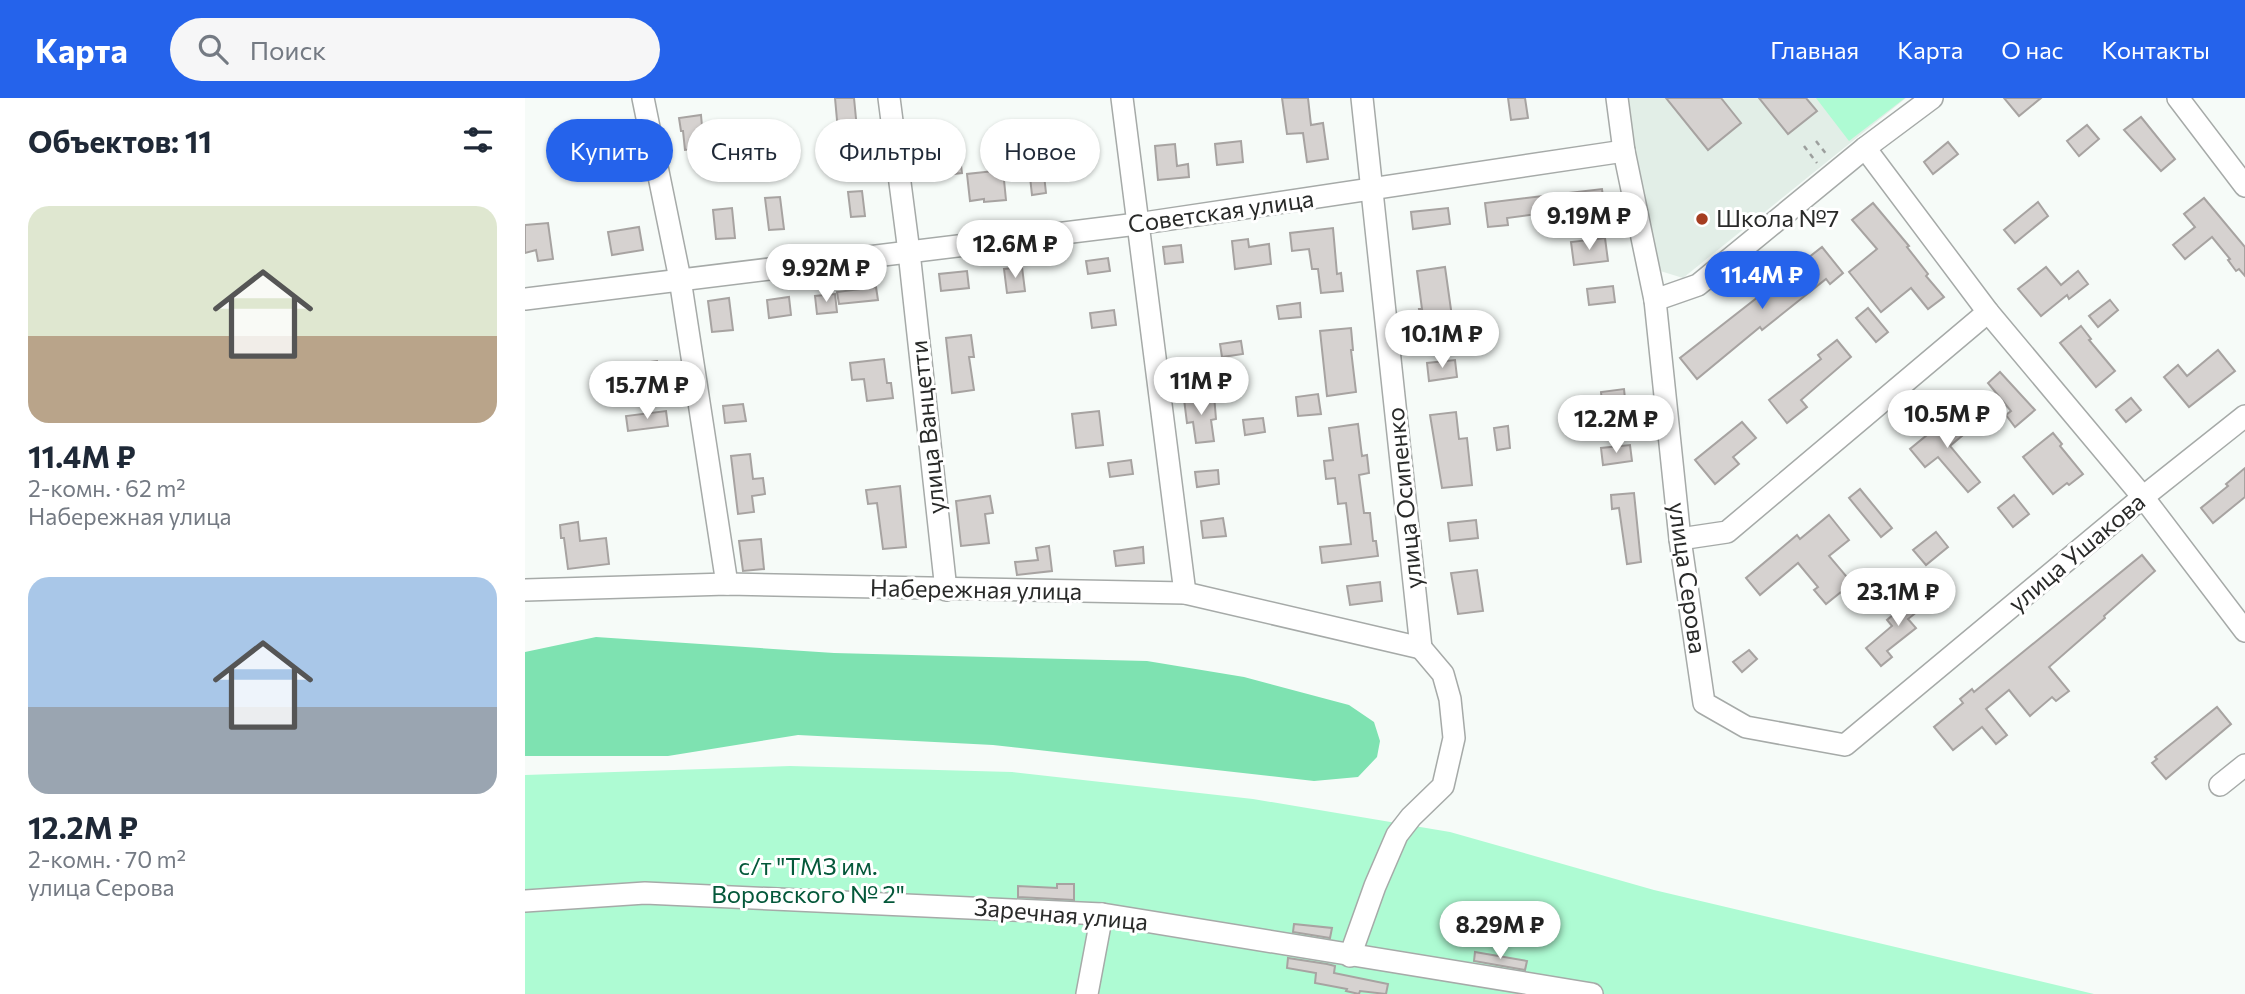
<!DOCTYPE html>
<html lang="ru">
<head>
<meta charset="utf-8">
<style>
	:root { --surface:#fff; --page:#f6f6f7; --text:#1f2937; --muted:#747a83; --accent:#2563eb }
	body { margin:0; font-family:Commissioner,sans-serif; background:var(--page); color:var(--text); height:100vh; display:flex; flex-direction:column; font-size:26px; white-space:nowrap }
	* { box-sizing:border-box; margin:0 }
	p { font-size:23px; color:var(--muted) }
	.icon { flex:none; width:38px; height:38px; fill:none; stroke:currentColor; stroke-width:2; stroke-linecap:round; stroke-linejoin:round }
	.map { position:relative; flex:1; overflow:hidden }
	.side { display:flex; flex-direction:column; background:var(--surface); width:525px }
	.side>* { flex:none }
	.guide { position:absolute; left:21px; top:21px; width:665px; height:63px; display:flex; gap:14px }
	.price { position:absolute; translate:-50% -60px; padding:0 16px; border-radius:24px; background:#fff; color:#222; font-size:23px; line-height:46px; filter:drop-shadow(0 2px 4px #0008) }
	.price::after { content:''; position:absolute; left:50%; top:42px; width:21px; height:16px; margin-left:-10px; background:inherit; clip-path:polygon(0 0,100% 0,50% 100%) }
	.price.selected { background:var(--accent); color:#fff }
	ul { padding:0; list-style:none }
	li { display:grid; align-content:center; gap:14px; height:371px; padding:0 28px }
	li span { display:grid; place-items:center; height:217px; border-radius:21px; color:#555 }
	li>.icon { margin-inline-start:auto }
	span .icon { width:126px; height:126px; fill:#fffc; stroke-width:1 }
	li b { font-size:30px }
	h2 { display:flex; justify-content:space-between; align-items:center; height:84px; padding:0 28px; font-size:30px }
	.tag { padding:0 24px; border-radius:32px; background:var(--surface); box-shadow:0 2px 5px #0004; font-size:24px; line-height:63px }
	.tag.selected { background:var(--accent); color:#fff }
	header { display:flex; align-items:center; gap:42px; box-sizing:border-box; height:98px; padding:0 35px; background:var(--accent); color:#fff }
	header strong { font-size:33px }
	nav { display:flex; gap:38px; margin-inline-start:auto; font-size:24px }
	.search { width:490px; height:63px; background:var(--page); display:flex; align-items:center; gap:18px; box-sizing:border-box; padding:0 24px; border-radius:38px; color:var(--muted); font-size:26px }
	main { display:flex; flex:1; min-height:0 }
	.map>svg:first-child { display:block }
</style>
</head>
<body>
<header>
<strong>Карта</strong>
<div class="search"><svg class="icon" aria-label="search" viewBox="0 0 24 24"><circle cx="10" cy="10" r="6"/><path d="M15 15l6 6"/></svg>Поиск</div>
<nav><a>Главная</a><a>Карта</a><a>О нас</a><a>Контакты</a></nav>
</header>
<main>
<section class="side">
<h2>Объектов: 11<svg class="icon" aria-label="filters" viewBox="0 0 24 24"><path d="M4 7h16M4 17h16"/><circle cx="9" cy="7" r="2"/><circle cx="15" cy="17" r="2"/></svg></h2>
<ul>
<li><span style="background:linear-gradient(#dfe7d0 60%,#b9a48a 0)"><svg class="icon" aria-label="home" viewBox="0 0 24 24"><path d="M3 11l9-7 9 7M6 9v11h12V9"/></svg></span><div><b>11.4M ₽</b><p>2-комн. · 62 m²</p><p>Набережная улица</p></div></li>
<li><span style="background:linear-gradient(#a9c7e8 60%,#9aa5b1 0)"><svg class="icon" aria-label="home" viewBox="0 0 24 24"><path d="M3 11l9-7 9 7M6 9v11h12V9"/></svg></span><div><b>12.2M ₽</b><p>2-комн. · 70 m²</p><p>улица Серова</p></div></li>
</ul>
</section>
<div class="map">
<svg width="1720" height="896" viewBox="0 0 1720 896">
	<rect width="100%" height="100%" fill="#f6fbf8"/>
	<path fill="#e2eee7" d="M 1100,0 L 1381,0 L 1158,180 L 1132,172 Z"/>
	<g fill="#aefbd3">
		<path d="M 1291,0 L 1380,0 L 1324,43 Z"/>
		<path d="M 265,668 L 487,674 L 728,701 L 925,734 L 1129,792 L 1569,896 L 0,896 L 0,677 Z"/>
	</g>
	<path fill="#7ee2b1" d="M 71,539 L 309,555 L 622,563 L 719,579 L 824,607 L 849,624 L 855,643 L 852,659 L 833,679 L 789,683 L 468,647 L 273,637 L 143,658 L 0,658 L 0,554 Z"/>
	<g fill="#d6d2d0" stroke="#a7a3a1" stroke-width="2">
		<path d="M 310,0 L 329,0 L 332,31 L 313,33 Z"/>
		<path d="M 757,0 L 783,0 L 786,27 L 798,25 L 803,61 L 782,64 L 778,35 L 762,36 Z"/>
		<path d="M 983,0 L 1000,0 L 1003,20 L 986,22 Z"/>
		<path d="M 1141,0 L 1196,0 L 1216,25 L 1183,52 Z"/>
		<path d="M 1234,0 L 1281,0 L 1292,13 L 1263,36 Z"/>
		<path d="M 1479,0 L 1516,0 L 1494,18 Z"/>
		<path d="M 176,17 L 179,50 L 160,52 L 158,33 L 156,33 L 154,20 Z"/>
		<path d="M 1616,19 L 1650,61 L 1636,73 L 1599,32 Z"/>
		<path d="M 1562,27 L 1574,41 L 1554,58 L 1542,43 Z"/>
		<path d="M 90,33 L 96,72 L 82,75 L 74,35 Z"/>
		<path d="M 716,43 L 718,64 L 692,67 L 690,46 Z"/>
		<path d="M 566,44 L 568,59 L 541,62 L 539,47 Z"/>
		<path d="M 1423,44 L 1433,56 L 1408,76 L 1399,64 Z"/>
		<path d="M 650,46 L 652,68 L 663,66 L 664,79 L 633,82 L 630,48 Z"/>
		<path d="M 435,59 L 437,75 L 400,79 L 398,63 Z"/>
		<path d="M 478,72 L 481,102 L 459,104 L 459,101 L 445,103 L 442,76 Z"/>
		<path d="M 519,77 L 521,95 L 507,97 L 505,79 Z"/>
		<path d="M 1077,91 L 1079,107 L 982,120 L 983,127 L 963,129 L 960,105 Z"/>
		<path d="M 337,93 L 340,118 L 326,119 L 323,94 Z"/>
		<path d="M 255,99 L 259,131 L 244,132 L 240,100 Z"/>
		<path d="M 1679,100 L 1720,149 L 1720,178 L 1714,171 L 1711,173 L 1703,162 L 1705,161 L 1687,139 L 1660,161 L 1648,147 L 1670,129 L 1659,116 Z"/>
		<path d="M 1513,104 L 1523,118 L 1490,145 L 1479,132 Z"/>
		<path d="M 1348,105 L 1384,148 L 1382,149 L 1403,176 L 1401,178 L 1419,199 L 1403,211 L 1386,190 L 1356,214 L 1324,174 L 1352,151 L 1327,122 Z"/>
		<path d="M 207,110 L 210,140 L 191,141 L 188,112 Z"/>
		<path d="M 923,110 L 925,126 L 888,131 L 886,114 Z"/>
		<path d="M 23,125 L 28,161 L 13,163 L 11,152 L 0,155 L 0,127 Z"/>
		<path d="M 114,129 L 118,152 L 87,157 L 83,134 Z"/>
		<path d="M 808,130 L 812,176 L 816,175 L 818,193 L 796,195 L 793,171 L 787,171 L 784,151 L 767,153 L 765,135 Z"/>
		<path d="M 1080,140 L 1083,163 L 1049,167 L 1046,144 Z"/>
		<path d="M 723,141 L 724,149 L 744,146 L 746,166 L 710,171 L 707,143 Z"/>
		<path d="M 656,147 L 658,164 L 640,166 L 638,149 Z"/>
		<path d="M 1297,149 L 1318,175 L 1305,186 L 1301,181 L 1237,232 L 1235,229 L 1172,281 L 1155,260 Z"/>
		<path d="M 583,160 L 585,173 L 563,176 L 561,163 Z"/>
		<path d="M 497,169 L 500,193 L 482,195 L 479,171 Z"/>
		<path d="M 920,169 L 928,226 L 897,230 L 894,211 L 897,211 L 892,173 Z"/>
		<path d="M 1521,169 L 1536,187 L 1553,173 L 1563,186 L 1544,201 L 1542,197 L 1516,218 L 1493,191 Z"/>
		<path d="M 442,173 L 444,190 L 416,193 L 414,176 Z"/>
		<path d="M 1088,188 L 1090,204 L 1064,207 L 1062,191 Z"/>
		<path d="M 351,189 L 353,202 L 314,206 L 312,194 Z"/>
		<path d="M 310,196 L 312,214 L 292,216 L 290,198 Z"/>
		<path d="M 264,199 L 266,217 L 244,220 L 242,202 Z"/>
		<path d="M 204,200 L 208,232 L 187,234 L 183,203 Z"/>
		<path d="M 1585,202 L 1593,212 L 1573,229 L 1564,218 Z"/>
		<path d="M 775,205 L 776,219 L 754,221 L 752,208 Z"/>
		<path d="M 1343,210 L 1363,234 L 1351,244 L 1331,220 Z"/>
		<path d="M 589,212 L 591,227 L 567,230 L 565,215 Z"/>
		<path d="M 1556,228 L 1566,241 L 1564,242 L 1590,273 L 1571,289 L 1535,245 Z"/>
		<path d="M 826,230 L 828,252 L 826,252 L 831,294 L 802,298 L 795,233 Z"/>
		<path d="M 446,237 L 449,259 L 444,259 L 449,292 L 427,295 L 421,240 Z"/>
		<path d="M 1312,242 L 1326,259 L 1276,302 L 1282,309 L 1262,325 L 1244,302 L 1296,261 L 1293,257 Z"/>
		<path d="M 716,243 L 718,256 L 697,259 L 695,246 Z"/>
		<path d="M 1693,252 L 1710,273 L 1664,309 L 1639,279 L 1653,267 L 1662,278 Z"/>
		<path d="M 359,261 L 362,285 L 366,285 L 368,300 L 342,303 L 339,281 L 327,282 L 325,265 Z"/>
		<path d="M 930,262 L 932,279 L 904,283 L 902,265 Z"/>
		<path d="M 132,263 L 134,277 L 103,281 L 101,267 Z"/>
		<path d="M 1475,274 L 1510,312 L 1490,329 L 1481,317 L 1486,313 L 1463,285 Z"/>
		<path d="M 1099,291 L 1101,310 L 1078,313 L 1076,294 Z"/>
		<path d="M 793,296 L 796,316 L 773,318 L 771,299 Z"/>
		<path d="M 689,297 L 691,321 L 686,322 L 689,343 L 671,345 L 668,324 L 662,325 L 659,301 Z"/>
		<path d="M 1606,300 L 1616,312 L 1601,324 L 1591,312 Z"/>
		<path d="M 218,306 L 221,323 L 200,325 L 198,308 Z"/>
		<path d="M 141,313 L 143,328 L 103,333 L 101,318 Z"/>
		<path d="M 574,313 L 578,347 L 551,350 L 547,316 Z"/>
		<path d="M 931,314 L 934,341 L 942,340 L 947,387 L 917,390 L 905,317 Z"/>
		<path d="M 1440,318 L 1449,328 L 1425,348 L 1455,384 L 1443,394 L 1413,359 L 1400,369 L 1385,351 L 1424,319 L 1429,326 Z"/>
		<path d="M 738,320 L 740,334 L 720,337 L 718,322 Z"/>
		<path d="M 1217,324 L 1231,340 L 1208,359 L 1214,366 L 1190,386 L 1170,362 Z"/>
		<path d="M 833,326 L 837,358 L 842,357 L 844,375 L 834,377 L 839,415 L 845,415 L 848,443 L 851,443 L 853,458 L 797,465 L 795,449 L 826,446 L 821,405 L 813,406 L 810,380 L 801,381 L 799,363 L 808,362 L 804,330 Z"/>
		<path d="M 983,328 L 985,350 L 972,352 L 969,330 Z"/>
		<path d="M 1528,335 L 1537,346 L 1535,348 L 1558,376 L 1544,387 L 1542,385 L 1528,396 L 1498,359 Z"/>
		<path d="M 1105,347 L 1107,363 L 1078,367 L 1076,350 Z"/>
		<path d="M 225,356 L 228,381 L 238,380 L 240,396 L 227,398 L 229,414 L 213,416 L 206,358 Z"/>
		<path d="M 606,362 L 608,376 L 585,379 L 583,365 Z"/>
		<path d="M 1720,370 L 1720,399 L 1688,425 L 1676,410 L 1703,388 L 1701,386 Z"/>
		<path d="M 693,372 L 694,386 L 672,389 L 670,374 Z"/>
		<path d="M 375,388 L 381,449 L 358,451 L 352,405 L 343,406 L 341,392 Z"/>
		<path d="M 1335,391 L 1367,430 L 1356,439 L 1324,400 Z"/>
		<path d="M 1109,395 L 1116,464 L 1102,466 L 1094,410 L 1087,411 L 1086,397 Z"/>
		<path d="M 1489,397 L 1504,416 L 1488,429 L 1473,410 Z"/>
		<path d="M 465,398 L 468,415 L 460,416 L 464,445 L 436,448 L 431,403 Z"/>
		<path d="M 1304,417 L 1324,442 L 1304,458 L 1327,485 L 1301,506 L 1289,492 L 1293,489 L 1273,465 L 1235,497 L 1221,480 L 1272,437 L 1275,441 Z"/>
		<path d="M 698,420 L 701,438 L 678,440 L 676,423 Z"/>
		<path d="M 951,422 L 953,440 L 925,443 L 923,425 Z"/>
		<path d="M 53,424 L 55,443 L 81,440 L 84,466 L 43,471 L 39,440 L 36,440 L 35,427 Z"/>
		<path d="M 1411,434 L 1423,449 L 1401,467 L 1388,452 Z"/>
		<path d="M 236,441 L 239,471 L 218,473 L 214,443 Z"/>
		<path d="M 524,448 L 527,473 L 492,477 L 490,464 L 513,462 L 511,450 Z"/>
		<path d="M 618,449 L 619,465 L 591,468 L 589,453 Z"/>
		<path d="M 1617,457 L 1630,473 L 1579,518 L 1580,520 L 1524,569 L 1544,593 L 1531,603 L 1527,599 L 1505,618 L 1484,592 L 1461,611 L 1482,637 L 1471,646 L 1457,629 L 1428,652 L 1409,629 L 1438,605 L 1435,601 L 1447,591 L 1449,594 Z"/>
		<path d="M 952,472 L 958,513 L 933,516 L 926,475 Z"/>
		<path d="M 855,484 L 857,503 L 825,507 L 822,488 Z"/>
		<path d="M 1399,491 L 1408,501 L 1383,521 L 1391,530 L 1362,553 L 1367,559 L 1356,568 L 1341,550 L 1367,528 L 1362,522 Z"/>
		<path d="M 1224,552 L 1232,561 L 1217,574 L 1208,564 Z"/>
		<path d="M 1692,609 L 1706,626 L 1641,681 L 1627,665 L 1632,661 L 1630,659 Z"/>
		<path d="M 532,786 L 549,786 L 549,802 L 493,799 L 493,788 L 532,790 Z"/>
		<path d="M 769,826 L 807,830 L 805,840 L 768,834 Z"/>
		<path d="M 950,854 L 1002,863 L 1000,872 L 949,863 Z"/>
		<path d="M 763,860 L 802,866 L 810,868 L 809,875 L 863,886 L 861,896 L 835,893 L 834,896 L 821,893 L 822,891 L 790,885 L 791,875 L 762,870 Z"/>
	</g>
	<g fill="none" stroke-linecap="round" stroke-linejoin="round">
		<defs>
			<g id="minor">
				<path d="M 118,0 L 155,181 L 202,486"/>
				<path d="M 364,0 L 384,154 L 421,492"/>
				<path d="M 597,0 L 660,495"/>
				<path d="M 837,0 L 896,550"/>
				<path d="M 1092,0 L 1099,53 L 1130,202 L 1155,441 L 1179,605 L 1221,629 L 1320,647 L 1618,399 L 1720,318"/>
				<path d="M 1653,0 L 1720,88"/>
				<path d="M 1340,50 L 1463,214 L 1618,399 L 1720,533"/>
				<path d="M 0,201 L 612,126 L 1099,53"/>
				<path d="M 1130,202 L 1173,187 L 1340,50 L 1407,0"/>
				<path d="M 1155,441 L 1202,434 L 1463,214"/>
				<path d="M 0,492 L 202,486 L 660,495 L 896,550"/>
				<path d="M 1695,687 L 1720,667"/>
				<path d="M 0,803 L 120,795 L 577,816 L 1067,896"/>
				<path d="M 825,858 L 850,788 L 872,737 L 886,719 L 918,688 L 929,640 L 925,601 L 918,576 L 896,550"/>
				<path d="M 562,896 L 577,816"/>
			</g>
		</defs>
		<use href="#minor" stroke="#a6aaa8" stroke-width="24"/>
		<g stroke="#9c9f9d" stroke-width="2.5" stroke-dasharray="5 5" stroke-linecap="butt">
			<path d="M 1291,43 L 1302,57"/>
			<path d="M 1279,48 L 1292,65"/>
		</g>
		<use href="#minor" stroke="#fff" stroke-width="21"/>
	</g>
	<circle fill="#a53d20" stroke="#fff" stroke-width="2.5" cx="1177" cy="121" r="7"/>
	<g text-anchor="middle" stroke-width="6" stroke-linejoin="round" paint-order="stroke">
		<g font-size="24" fill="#292a29" stroke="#fff">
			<text transform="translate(696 114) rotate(-8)" y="8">Советская улица</text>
			<text transform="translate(403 329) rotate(-96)" y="8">улица Ванцетти</text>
			<text transform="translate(880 400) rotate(-96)" y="8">улица Осипенко</text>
			<text transform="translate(1552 455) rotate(-40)" y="8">улица Ушакова</text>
			<text transform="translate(1162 480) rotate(82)" y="8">улица Серова</text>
			<text transform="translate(451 492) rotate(1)" y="8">Набережная улица</text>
			<text transform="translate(536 817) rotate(5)" y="8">Заречная улица</text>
		</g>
		<g font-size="24" fill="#292a29" stroke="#fff" text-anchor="start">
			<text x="1191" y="129">Школа №7</text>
		</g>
		<g font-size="24" fill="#04583a" stroke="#fff">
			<text x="283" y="777">с/т "ТМЗ им.<tspan x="283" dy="28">Воровского № 2"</tspan></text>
		</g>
	</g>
</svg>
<b class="price" style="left:1064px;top:154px">9.19M ₽</b>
<b class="price" style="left:490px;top:182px">12.6M ₽</b>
<b class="price" style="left:301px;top:206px">9.92M ₽</b>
<b class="price selected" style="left:1237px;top:213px">11.4M ₽</b>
<b class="price" style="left:917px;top:272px">10.1M ₽</b>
<b class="price" style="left:676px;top:319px">11M ₽</b>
<b class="price" style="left:122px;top:323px">15.7M ₽</b>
<b class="price" style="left:1422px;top:352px">10.5M ₽</b>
<b class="price" style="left:1091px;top:357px">12.2M ₽</b>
<b class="price" style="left:1373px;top:530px">23.1M ₽</b>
<b class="price" style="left:975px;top:863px">8.29M ₽</b>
<div class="guide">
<a class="tag selected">Купить</a>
<a class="tag">Снять</a>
<a class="tag">Фильтры</a>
<a class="tag">Новое</a>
</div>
</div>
</main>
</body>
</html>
